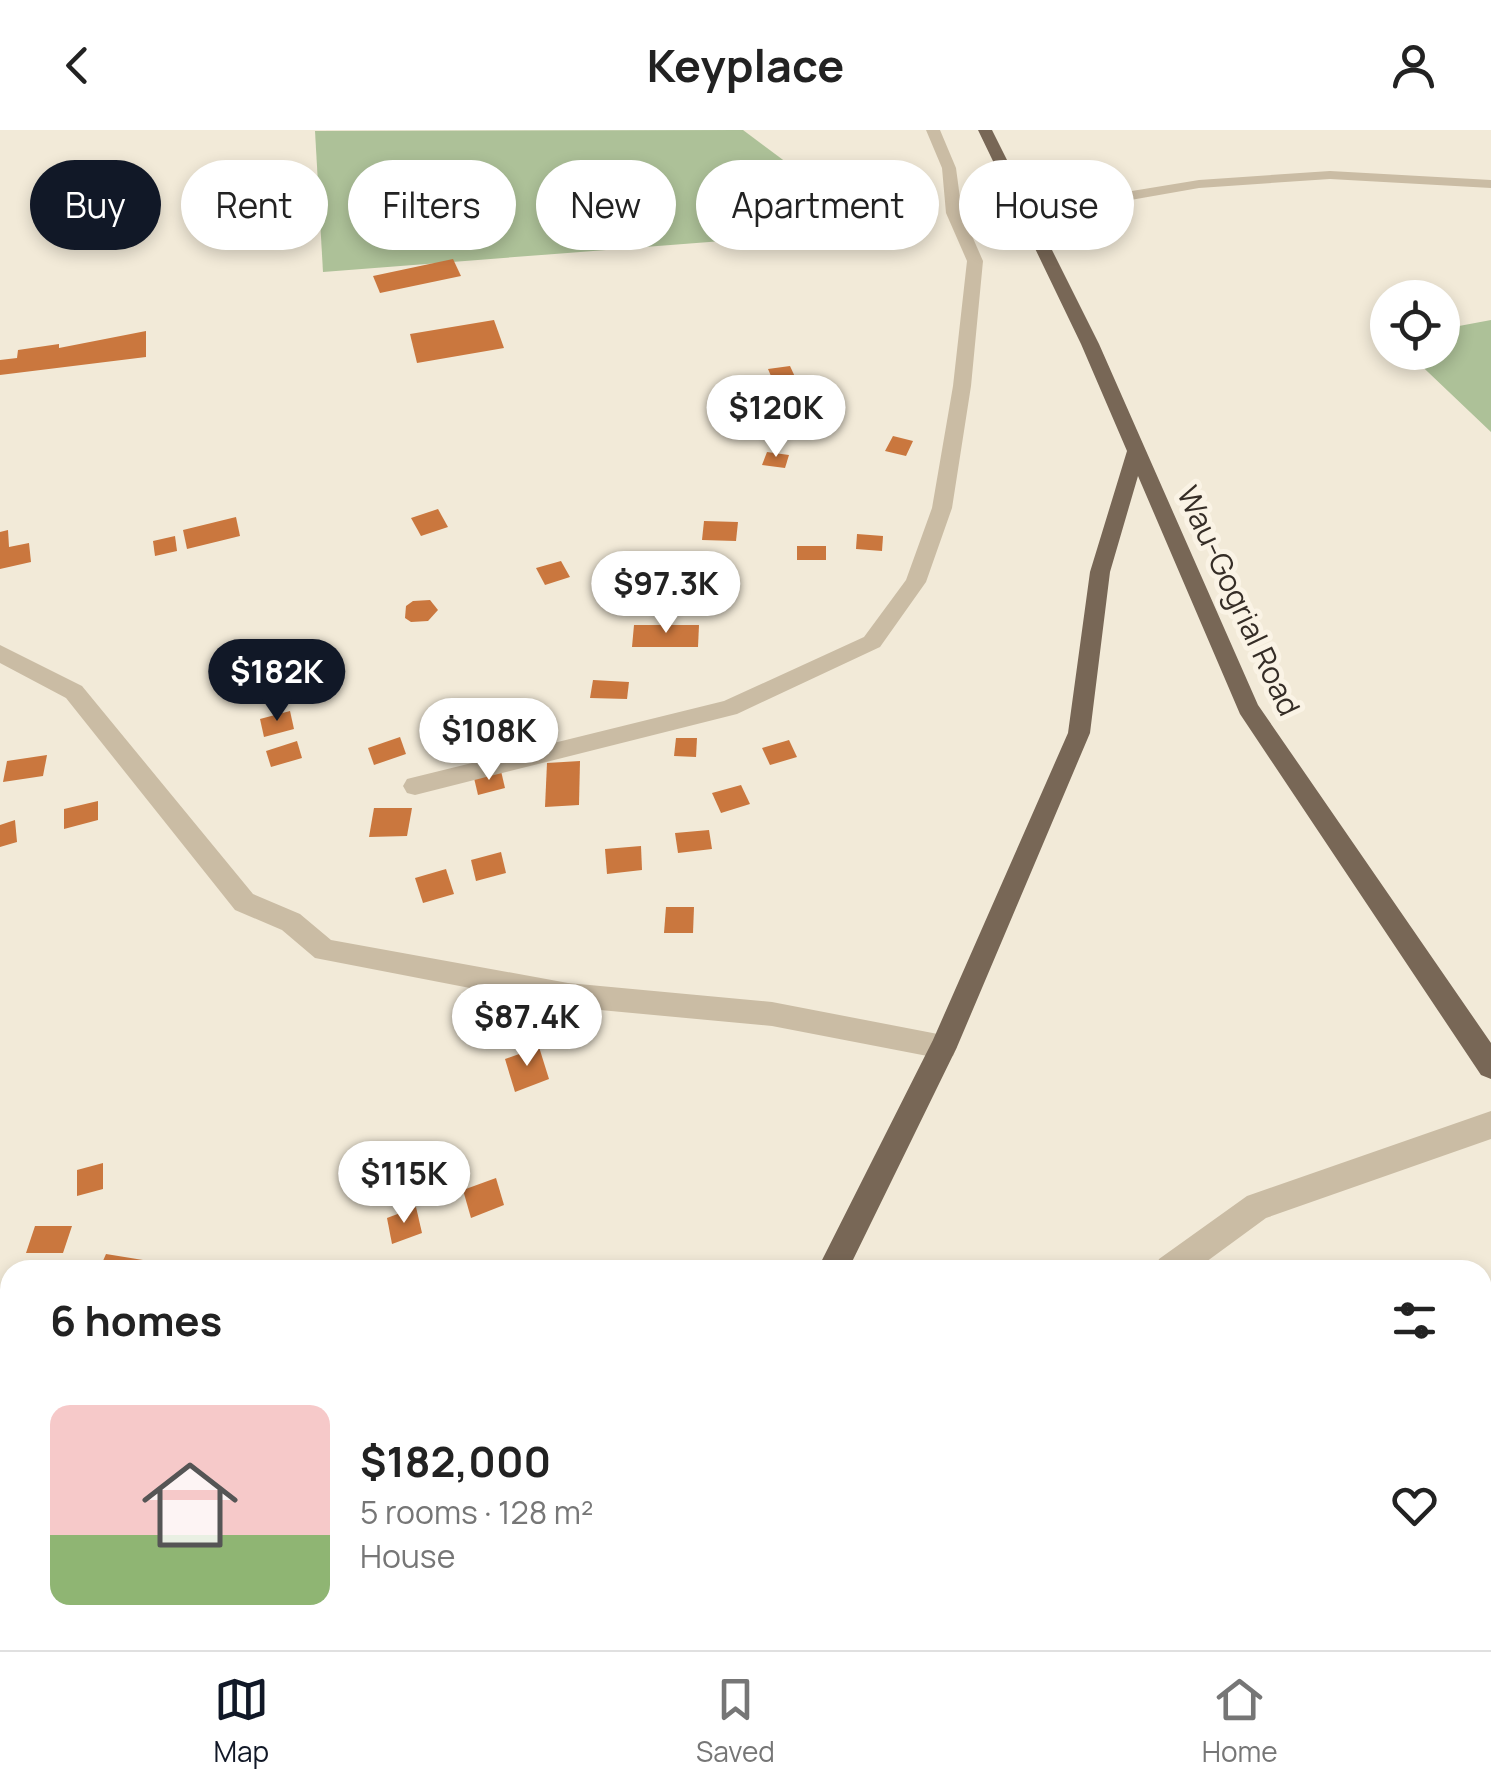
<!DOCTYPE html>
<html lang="en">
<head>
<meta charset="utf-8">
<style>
	:root { --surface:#fff; --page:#f2f2f2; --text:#222; --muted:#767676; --line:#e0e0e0; --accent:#111827 }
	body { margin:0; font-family:Manrope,sans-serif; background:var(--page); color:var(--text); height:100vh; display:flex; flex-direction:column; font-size:38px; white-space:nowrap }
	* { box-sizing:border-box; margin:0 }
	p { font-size:32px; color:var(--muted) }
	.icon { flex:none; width:55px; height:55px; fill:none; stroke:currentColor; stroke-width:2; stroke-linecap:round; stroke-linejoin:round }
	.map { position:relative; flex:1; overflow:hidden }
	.sheet { position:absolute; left:0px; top:1130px; width:1492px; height:390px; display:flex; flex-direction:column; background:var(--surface); border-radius:30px 30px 0 0; box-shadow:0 5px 15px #0003 }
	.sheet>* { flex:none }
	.banner { position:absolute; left:30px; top:30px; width:1432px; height:90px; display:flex; gap:20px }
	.controls { position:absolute; left:1370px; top:150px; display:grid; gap:20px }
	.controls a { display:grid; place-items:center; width:90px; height:90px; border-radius:50%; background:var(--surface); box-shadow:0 5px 15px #0003; font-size:50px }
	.price { position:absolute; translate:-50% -85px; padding:0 22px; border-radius:35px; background:#fff; color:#222; font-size:32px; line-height:65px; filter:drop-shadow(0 2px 5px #0008) }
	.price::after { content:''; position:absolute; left:50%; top:60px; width:30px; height:22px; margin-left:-15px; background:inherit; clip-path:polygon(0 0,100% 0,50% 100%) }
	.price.current { background:var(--accent); color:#fff }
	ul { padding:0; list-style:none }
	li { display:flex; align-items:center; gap:30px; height:250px; padding:0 50px }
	li span { display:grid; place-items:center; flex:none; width:280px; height:200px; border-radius:20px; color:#555 }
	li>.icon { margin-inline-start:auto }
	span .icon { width:120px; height:120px; fill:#fffc; stroke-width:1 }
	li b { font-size:42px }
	h2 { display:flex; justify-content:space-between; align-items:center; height:120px; padding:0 50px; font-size:42px }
	.pill { padding:0 35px; border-radius:45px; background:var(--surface); box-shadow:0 5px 15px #0003; font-size:35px; line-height:90px }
	.pill.current { background:var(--accent); color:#fff }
	header { display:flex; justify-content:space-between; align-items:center; height:130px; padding:0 50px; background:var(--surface); font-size:45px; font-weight:700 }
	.tab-bar { display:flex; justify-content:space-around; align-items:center; height:140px; border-top:2px solid var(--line); background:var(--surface); font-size:28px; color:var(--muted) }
	.tab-bar a { display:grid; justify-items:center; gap:5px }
	.tab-bar .current { color:var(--accent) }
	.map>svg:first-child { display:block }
</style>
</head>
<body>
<header><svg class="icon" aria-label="back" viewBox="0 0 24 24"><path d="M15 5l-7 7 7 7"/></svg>Keyplace<svg class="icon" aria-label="person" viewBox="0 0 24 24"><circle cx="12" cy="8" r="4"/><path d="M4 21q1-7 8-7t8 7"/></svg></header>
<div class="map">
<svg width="1491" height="1520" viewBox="0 0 1491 1520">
	<rect width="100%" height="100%" fill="#f2ead8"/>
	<g fill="#adc198">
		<path d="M 743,0 L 876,99 L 323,142 L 315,1 Z"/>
		<path d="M 1491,190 L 1491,302 L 1408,223 L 1442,222 L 1443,199 Z"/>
	</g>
	<g fill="#ca773e">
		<path d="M 453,129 L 461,146 L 380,163 L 373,146 Z"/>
		<path d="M 494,190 L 504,218 L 417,233 L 410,204 Z"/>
		<path d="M 146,201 L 146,227 L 0,245 L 0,230 L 17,228 L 18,220 L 59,214 L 59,218 Z"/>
		<path d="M 790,236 L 796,249 L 774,253 L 768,239 Z"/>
		<path d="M 893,306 L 913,311 L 906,326 L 885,321 Z"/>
		<path d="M 767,322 L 789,325 L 785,338 L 762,335 Z"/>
		<path d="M 438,379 L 448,397 L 421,406 L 411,388 Z"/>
		<path d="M 236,387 L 240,406 L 187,419 L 183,400 Z"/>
		<path d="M 704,391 L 738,392 L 736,411 L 702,410 Z"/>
		<path d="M 8,400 L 9,417 L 29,413 L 31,432 L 0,439 L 0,402 Z"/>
		<path d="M 857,404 L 883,406 L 882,421 L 856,419 Z"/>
		<path d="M 175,406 L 177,421 L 155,426 L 153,411 Z"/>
		<rect x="797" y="416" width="29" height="14"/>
		<path d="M 561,431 L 570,447 L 545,455 L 536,438 Z"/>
		<path d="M 430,470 L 438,480 L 428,491 L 411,492 L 405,488 L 406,476 L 413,471 Z"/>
		<path d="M 634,495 L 699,495 L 698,517 L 632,517 Z"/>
		<path d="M 593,550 L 629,552 L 627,569 L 590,568 Z"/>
		<path d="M 290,581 L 294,599 L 264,607 L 260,589 Z"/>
		<path d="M 400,607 L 406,624 L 374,635 L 368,618 Z"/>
		<path d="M 676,608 L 697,608 L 696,627 L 674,626 Z"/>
		<path d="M 789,610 L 797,627 L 770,635 L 762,618 Z"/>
		<path d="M 297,611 L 302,628 L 271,637 L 266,621 Z"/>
		<path d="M 47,625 L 43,646 L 3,652 L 7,631 Z"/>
		<path d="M 580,631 L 579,675 L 545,677 L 547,633 Z"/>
		<path d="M 501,641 L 505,658 L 478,665 L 474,648 Z"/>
		<path d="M 741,655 L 750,674 L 721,683 L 712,663 Z"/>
		<path d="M 98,671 L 98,690 L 64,699 L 64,679 Z"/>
		<path d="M 374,678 L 412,678 L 407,706 L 369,707 Z"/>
		<path d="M 15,690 L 17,712 L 0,717 L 0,695 Z"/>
		<path d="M 709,700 L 712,719 L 678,723 L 675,703 Z"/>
		<path d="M 641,716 L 642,740 L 607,744 L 605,719 Z"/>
		<path d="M 501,722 L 506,743 L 476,751 L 471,730 Z"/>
		<path d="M 446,739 L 454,764 L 423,773 L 415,748 Z"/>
		<path d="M 666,777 L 694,777 L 693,803 L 664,803 Z"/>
		<path d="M 539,917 L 549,949 L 515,962 L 505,929 Z"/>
		<path d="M 103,1033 L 103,1059 L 77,1066 L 77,1040 Z"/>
		<path d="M 496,1048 L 504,1075 L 471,1088 L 463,1060 Z"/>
		<path d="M 416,1077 L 422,1103 L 392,1114 L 387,1088 Z"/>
		<path d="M 35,1096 L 72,1096 L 63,1123 L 26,1123 Z"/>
		<path d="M 106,1124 L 143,1130 L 139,1140 L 99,1140 Z"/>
	</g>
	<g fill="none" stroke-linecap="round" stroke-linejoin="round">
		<g fill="#cabca4" fill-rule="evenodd">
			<path d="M 926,0 L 940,0 L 956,38 L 962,83 L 983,131 L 971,256 L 952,378 L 926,452 L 880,517 L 737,584 L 415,665 L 407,663 L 403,656 L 407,649 L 415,647 L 724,571 L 864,507 L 906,450 L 932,378 L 953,256 L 967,131 L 946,83 L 942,38 Z"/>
			<path d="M 1330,41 L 1491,50 L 1491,58 L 1330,49 L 1199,58 L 1028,88 L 1020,83 L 1028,78 L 1199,50 Z"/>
			<path d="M 0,515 L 82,556 L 253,764 L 300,784 L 331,810 L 568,853 L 772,872 L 943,905 L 953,908 L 957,917 L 953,926 L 943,929 L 772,896 L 568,877 L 315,828 L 282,800 L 235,780 L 66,568 L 0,533 Z"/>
			<path d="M 1491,981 L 1491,1009 L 1266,1088 L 1195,1140 L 1155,1140 L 1159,1129 L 1247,1066 Z"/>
			<path d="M 722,1510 L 765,1510 L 761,1520 L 718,1520 Z"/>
		</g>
		<g fill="#786756" fill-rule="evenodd">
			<path d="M 978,0 L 992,0 L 1099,214 L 1258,575 L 1491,913 L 1491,949 L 1481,945 L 1240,584 L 1138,346 L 1110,442 L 1090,603 L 957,917 L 848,1140 L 817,1140 L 933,910 L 1068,603 L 1090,442 L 1127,321 L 1081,214 Z"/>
			<path d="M 593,1510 L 629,1510 L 625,1520 L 589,1520 Z"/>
		</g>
	</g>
	<g text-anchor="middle" stroke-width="10" stroke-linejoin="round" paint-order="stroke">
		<g font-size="30" fill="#352d26" stroke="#faf3e5">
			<text transform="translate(1238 471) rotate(65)" y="10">Wau-Gogrial Road</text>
		</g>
	</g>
</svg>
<div class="controls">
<a><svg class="icon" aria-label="locate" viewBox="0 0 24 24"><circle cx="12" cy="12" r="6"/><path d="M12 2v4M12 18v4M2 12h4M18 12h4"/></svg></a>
</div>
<b class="price" style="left:776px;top:330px">$120K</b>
<b class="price" style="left:666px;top:506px">$97.3K</b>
<b class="price current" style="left:277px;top:594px">$182K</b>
<b class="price" style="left:489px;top:653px">$108K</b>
<b class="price" style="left:527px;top:939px">$87.4K</b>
<b class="price" style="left:404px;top:1096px">$115K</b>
<div class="banner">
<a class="pill current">Buy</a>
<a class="pill">Rent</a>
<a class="pill">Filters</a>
<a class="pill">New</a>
<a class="pill">Apartment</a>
<a class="pill">House</a>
</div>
<section class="sheet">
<h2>6 homes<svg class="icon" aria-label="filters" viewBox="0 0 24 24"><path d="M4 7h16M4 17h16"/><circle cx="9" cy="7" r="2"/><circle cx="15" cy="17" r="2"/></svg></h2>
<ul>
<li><span style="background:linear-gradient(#f6c9c9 65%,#8fb573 0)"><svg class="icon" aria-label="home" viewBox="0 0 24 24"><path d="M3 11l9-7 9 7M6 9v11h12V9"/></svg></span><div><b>$182,000</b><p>5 rooms · 128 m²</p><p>House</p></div><svg class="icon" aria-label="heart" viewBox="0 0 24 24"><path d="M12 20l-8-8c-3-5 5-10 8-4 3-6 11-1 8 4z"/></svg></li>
</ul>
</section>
</div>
<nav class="tab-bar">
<a class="current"><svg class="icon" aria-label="map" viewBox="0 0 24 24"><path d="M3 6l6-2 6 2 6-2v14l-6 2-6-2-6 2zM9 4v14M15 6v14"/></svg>Map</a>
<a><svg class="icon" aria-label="saved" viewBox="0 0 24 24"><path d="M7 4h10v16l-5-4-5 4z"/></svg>Saved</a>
<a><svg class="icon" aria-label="home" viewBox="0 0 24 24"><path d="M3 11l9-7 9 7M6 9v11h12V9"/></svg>Home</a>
</nav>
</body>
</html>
